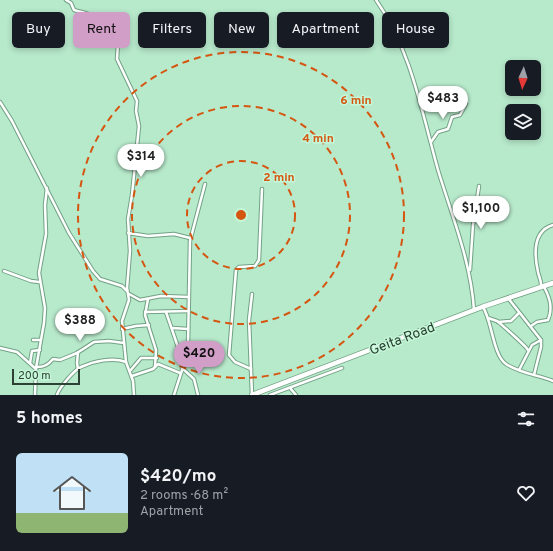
<!DOCTYPE html>
<html lang="en">
<head>
<meta charset="utf-8">
<style>
	:root { --surface:#171b24; --page:#20242c; --text:#f1f3f6; --muted:#9ea1a6; --accent:#d19ec8 }
	body { margin:0; font-family:Overpass,sans-serif; background:var(--page); color:var(--text); height:100vh; display:flex; flex-direction:column; font-size:15px; white-space:nowrap }
	* { box-sizing:border-box; margin:0 }
	p { font-size:13px; color:var(--muted) }
	.icon { flex:none; width:22px; height:22px; fill:none; stroke:currentColor; stroke-width:2; stroke-linecap:round; stroke-linejoin:round }
	.map { position:relative; height:395px; overflow:hidden }
	.side { display:flex; flex-direction:column; background:var(--surface); flex:1 }
	.side>* { flex:none }
	.hud { position:absolute; left:12px; top:12px; width:529px; height:36px; display:flex; gap:8px }
	.needle { width:26px; rotate:184deg }
	.buttons { position:absolute; left:505px; top:60px; display:grid; gap:8px }
	.buttons a { display:grid; place-items:center; width:36px; height:36px; border-radius:6px; background:var(--surface); box-shadow:0 2px 6px #0003; font-size:20px }
	.scale { position:absolute; left:12px; bottom:10px; width:68px; box-sizing:border-box; padding-left:4px; border:2px solid #2c4034; border-top:0; font-size:11px; line-height:14px; white-space:nowrap; color:#2c4034; -webkit-text-stroke:3px #c4f7d7; paint-order:stroke }
	.price { position:absolute; translate:-50% -34px; padding:0 9px; border-radius:14px; background:#fff; color:#222; font-size:13px; line-height:26px; filter:drop-shadow(0 1px 2px #0008) }
	.price::after { content:''; position:absolute; left:50%; top:24px; width:12px; height:9px; margin-left:-6px; background:inherit; clip-path:polygon(0 0,100% 0,50% 100%) }
	.price.active { background:var(--accent); color:#111 }
	ul { padding:0; list-style:none }
	li { display:flex; align-items:center; gap:12px; height:100px; padding:0 16px }
	li span { display:grid; place-items:center; flex:none; width:112px; height:80px; border-radius:6px; color:#555 }
	li>.icon { margin-inline-start:auto }
	span .icon { width:48px; height:48px; fill:#fffc; stroke-width:1 }
	li b { font-size:17px }
	h2 { display:flex; justify-content:space-between; align-items:center; height:48px; padding:0 16px; font-size:17px }
	.chip { padding:0 14px; border-radius:6px; background:var(--surface); box-shadow:0 2px 6px #0003; font-size:14px; line-height:36px }
	.chip.active { background:var(--accent); color:#111 }
	.map>svg:first-child { display:block }
</style>
</head>
<body>
<div class="map">
<svg width="553" height="395" viewBox="0 0 553 395">
	<rect width="100%" height="100%" fill="#b7e9cb"/>
	<g fill="none" stroke-linecap="round" stroke-linejoin="round">
		<defs>
			<g id="minor">
				<path d="M 66,0 L 71,3 L 74,10 C 92,15 95,12 99,32 L 118,43 L 117,59 L 137,101 L 136,111 L 139,126 L 132,195 L 128,219 L 130,251 L 127,288 L 129,300 L 122,321 L 126,362 L 133,381 L 134,395"/>
				<path d="M 376,0 C 411,49 422,113 438,170 C 452,216 471,262 474,310"/>
				<path d="M 0,102 L 12,121 L 69,233 L 93,271 L 100,279 L 122,286 L 127,291"/>
				<path d="M 431,142 L 438,132 L 448,129 L 452,117 L 460,115 L 466,104"/>
				<path d="M 128,233 L 148,236 L 174,234 L 190,238"/>
				<path d="M 470,270 L 473,225 L 479,186"/>
				<path d="M 4,271 L 31,281 L 39,282"/>
				<path d="M 541,287 C 542,282 539,277 538,272 C 534,254 533,231 553,225"/>
				<path d="M 129,294 L 140,300 L 161,296 L 189,297"/>
				<path d="M 508,298 L 541,340 L 541,347 L 534,375"/>
				<path d="M 148,299 L 145,315 L 156,350 L 155,367"/>
				<path d="M 483,307 C 492,321 493,355 506,364 C 519,373 538,375 553,381"/>
				<path d="M 145,312 L 189,311"/>
				<path d="M 166,312 L 179,350 L 185,358"/>
				<path d="M 488,318 C 491,319 494,320 497,321 C 501,324 527,347 528,350"/>
				<path d="M 498,322 L 511,321 L 519,313"/>
				<path d="M 531,326 L 537,322 L 548,320 C 553,308 550,298 544,287"/>
				<path d="M 173,328 L 188,329"/>
				<path d="M 122,329 L 136,326 L 149,325"/>
				<path d="M 33,340 L 41,340"/>
				<path d="M 0,348 L 17,352 L 36,369"/>
				<path d="M 78,352 L 77,363 L 78,369"/>
				<path d="M 30,363 L 32,351 L 40,350"/>
				<path d="M 37,367 C 44,367 48,365 53,359 L 60,360 L 77,353 L 94,342 L 109,341 L 124,343"/>
				<path d="M 182,368 L 194,379 L 198,395"/>
				<path d="M 251,369 L 235,362 L 229,355 L 236,270 L 239,267 L 255,266 L 259,260 L 262,189"/>
				<path d="M 519,370 L 532,345 L 541,340"/>
				<path d="M 130,371 L 141,358 L 157,358"/>
				<path d="M 132,376 L 153,369 L 158,364 L 180,373"/>
				<path d="M 290,388 L 296,395"/>
				<path d="M 35,395 L 36,368 L 44,323 L 45,308 L 39,273 L 46,234 L 45,205 L 47,188"/>
				<path d="M 57,395 C 59,388 74,370 81,367 C 94,361 113,357 126,362"/>
				<path d="M 174,395 L 185,361 L 188,345 L 190,241 L 205,184"/>
				<path d="M 252,395 L 249,320 L 252,294"/>
				<path d="M 270,395 L 342,368"/>
			</g>
			<path id="trunk" d="M 252,395 L 482,307 L 553,283"/>
		</defs>
		<use href="#minor" stroke="#72a285" stroke-width="4.5"/>
		<use href="#trunk" stroke="#72a285" stroke-width="6"/>
		<use href="#minor" stroke="#fff" stroke-width="2.5"/>
		<use href="#trunk" stroke="#fff" stroke-width="4.5"/>
	</g>
	<g fill="none" stroke="#d55610" stroke-width="2" stroke-dasharray="7 5">
		<circle cx="241" cy="215" r="54"/>
		<circle cx="241" cy="215" r="109"/>
		<circle cx="241" cy="215" r="163"/>
	</g>
	<g text-anchor="middle" stroke-width="3" stroke-linejoin="round" paint-order="stroke">
		<g font-size="14" fill="#2c4034" stroke="#c4f7d7">
			<text transform="translate(402 338) rotate(-21)" y="5">Geita Road</text>
		</g>
	</g>
	<circle cx="241" cy="215" r="6" fill="#d55610" stroke="#c4f7d7" stroke-width="2"/>
	<g font-size="12" text-anchor="middle" font-weight="bold" fill="#d55610" stroke="#c4f7d7" stroke-width="3" stroke-linejoin="round" paint-order="stroke">
		<text x="356" y="104">6 min</text>
		<text x="318" y="142">4 min</text>
		<text x="279" y="181">2 min</text>
	</g>
</svg>
<div class="buttons">
<a><svg class="needle" viewBox="-14 -14 28 28"><path d="M0-13l5 13h-10z" fill="#e53935"/><path d="M0 13l5-13h-10z" fill="#9ea1a6"/></svg></a>
<a><svg class="icon" aria-label="layers" viewBox="0 0 24 24"><path d="M12 4l9 5-9 5-9-5zM3 14l9 5 9-5"/></svg></a>
</div>
<div class="scale">200 m</div>
<b class="price" style="left:443px;top:120px">$483</b>
<b class="price" style="left:141px;top:178px">$314</b>
<b class="price" style="left:481px;top:230px">$1,100</b>
<b class="price" style="left:80px;top:342px">$388</b>
<b class="price active" style="left:199px;top:375px">$420</b>
<div class="hud">
<a class="chip">Buy</a>
<a class="chip active">Rent</a>
<a class="chip">Filters</a>
<a class="chip">New</a>
<a class="chip">Apartment</a>
<a class="chip">House</a>
</div>
</div>
<section class="side">
<h2>5 homes<svg class="icon" aria-label="filters" viewBox="0 0 24 24"><path d="M4 7h16M4 17h16"/><circle cx="9" cy="7" r="2"/><circle cx="15" cy="17" r="2"/></svg></h2>
<ul>
<li><span style="background:linear-gradient(#bfe0f5 75%,#8fb573 0)"><svg class="icon" aria-label="home" viewBox="0 0 24 24"><path d="M3 11l9-7 9 7M6 9v11h12V9"/></svg></span><div><b>$420/mo</b><p>2 rooms · 68 m²</p><p>Apartment</p></div><svg class="icon" aria-label="heart" viewBox="0 0 24 24"><path d="M12 20l-8-8c-3-5 5-10 8-4 3-6 11-1 8 4z"/></svg></li>
</ul>
</section>
</body>
</html>
